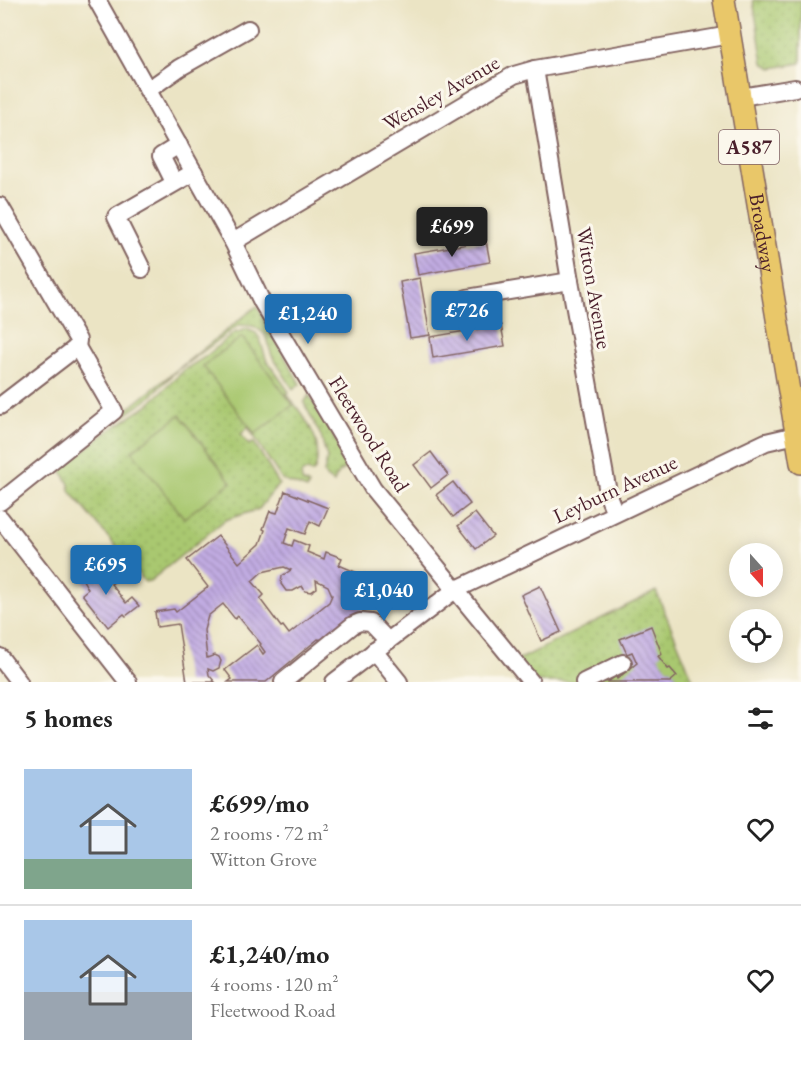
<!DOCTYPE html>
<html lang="en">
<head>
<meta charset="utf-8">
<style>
	:root { --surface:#fff; --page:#f6f6f6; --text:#222; --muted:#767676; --line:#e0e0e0; --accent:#1f6fb2 }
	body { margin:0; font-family:"EB Garamond",serif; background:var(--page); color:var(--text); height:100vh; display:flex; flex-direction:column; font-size:22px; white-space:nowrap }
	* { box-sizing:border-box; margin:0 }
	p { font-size:20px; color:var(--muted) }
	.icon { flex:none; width:33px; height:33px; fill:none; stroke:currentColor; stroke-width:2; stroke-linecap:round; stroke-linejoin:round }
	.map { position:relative; height:682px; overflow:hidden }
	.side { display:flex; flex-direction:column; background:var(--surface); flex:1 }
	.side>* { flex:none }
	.needle { width:39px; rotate:159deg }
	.buttons { position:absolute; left:729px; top:543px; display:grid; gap:12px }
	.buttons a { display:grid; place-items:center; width:54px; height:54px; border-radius:50%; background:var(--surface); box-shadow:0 3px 15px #0003; font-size:30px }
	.price { position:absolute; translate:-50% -51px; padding:0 14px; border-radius:6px; background:var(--accent); color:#fff; font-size:20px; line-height:39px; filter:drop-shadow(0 2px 3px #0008) }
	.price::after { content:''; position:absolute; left:50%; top:36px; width:18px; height:14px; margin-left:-9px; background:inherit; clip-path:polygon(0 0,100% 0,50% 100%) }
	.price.selected { background:#222; color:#fff }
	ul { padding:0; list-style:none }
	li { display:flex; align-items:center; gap:18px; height:150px; padding:0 24px }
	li+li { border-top:2px solid var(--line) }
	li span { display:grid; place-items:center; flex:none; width:168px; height:120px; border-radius:0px; color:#555 }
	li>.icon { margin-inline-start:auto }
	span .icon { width:72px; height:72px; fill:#fffc; stroke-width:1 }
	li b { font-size:26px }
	h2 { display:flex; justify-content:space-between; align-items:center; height:72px; padding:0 24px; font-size:26px }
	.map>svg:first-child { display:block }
</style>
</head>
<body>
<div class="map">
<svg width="801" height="682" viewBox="0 0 801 682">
	<defs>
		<pattern id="green-dots" width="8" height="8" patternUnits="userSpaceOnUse" patternTransform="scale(1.5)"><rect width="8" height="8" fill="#a9c870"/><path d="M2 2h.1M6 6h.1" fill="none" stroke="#93ab61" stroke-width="1.8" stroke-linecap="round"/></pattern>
		<pattern id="building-back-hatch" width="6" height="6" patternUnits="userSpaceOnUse" patternTransform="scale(1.5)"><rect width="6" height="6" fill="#c1ace2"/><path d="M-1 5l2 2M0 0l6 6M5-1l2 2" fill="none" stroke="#9f8bb7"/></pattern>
	</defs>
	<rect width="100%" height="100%" fill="#fbf7ec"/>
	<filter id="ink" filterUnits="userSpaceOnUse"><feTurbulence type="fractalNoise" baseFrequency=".0167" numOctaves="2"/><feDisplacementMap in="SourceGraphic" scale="12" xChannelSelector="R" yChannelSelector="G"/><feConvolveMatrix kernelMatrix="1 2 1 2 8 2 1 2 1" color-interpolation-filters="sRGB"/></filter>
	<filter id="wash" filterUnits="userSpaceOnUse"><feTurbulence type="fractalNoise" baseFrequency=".008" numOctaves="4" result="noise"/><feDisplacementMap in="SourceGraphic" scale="24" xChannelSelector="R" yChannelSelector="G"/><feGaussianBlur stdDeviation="1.35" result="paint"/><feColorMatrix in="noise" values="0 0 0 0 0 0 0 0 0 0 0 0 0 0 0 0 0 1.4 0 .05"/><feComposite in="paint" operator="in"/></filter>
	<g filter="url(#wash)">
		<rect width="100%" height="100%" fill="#ebe4c4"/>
		<g fill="url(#green-dots)" stroke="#7a744e" stroke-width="1.5">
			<path d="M 753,0 L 801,0 L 801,63 L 772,68 L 763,63 Z"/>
			<path d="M 257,306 L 300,384 L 293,389 L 272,356 L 265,335 L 261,331 L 253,326 L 239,325 L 175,372 L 146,401 L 110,425 L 82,448 L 80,447 Z"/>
			<path d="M 247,329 L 256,333 L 260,339 L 266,359 L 289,392 L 287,394 C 304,418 325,438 315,470 L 312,473 L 308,470 L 301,474 L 302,481 L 309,485 L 307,489 L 282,480 L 248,427 L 241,434 L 249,445 L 254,442 L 279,484 L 259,509 L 225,520 L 150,581 L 145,582 L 70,491 L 69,484 L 62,472 L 62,468 L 107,432 L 148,405 L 185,369 L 205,357 L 234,333 Z"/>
			<path d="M 309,395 L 355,473 L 351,474 L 346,468 C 339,470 336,476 334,483 L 326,477 L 324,473 L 327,458 L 321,436 L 304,403 Z"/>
			<path d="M 656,591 L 694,682 L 531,682 L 514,662 Z"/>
		</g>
		<g fill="#a9c870" stroke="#7a744e" stroke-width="1.5">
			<path d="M 242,337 L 293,405 L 255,434 L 203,366 Z"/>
			<path d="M 180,415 L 231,482 L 184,518 L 132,451 Z"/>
		</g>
		<g id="blocks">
			<g fill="url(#building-back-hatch)" fill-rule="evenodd">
				<path d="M 486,241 L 490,262 L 418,275 L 414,253 Z"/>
				<path d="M 420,278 L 430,335 L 410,338 L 400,282 Z"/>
				<path d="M 501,325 L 505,346 L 433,358 L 430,337 Z"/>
				<path d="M 431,452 L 448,475 L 431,488 L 414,465 Z"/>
				<path d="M 453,482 L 470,504 L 453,517 L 436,495 Z"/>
				<path d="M 285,491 L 328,508 L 320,526 L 310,521 L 305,534 L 289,528 L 284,543 L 292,546 L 294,540 L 309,546 L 307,552 L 324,559 L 326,552 L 342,558 L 339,565 L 358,573 L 361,577 L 364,574 L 377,592 L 360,607 L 364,611 L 325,640 L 318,639 L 266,682 L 228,682 L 232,679 L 225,670 L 257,645 L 263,654 L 265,652 L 260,645 L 261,644 L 238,616 L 235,619 L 223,604 L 208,616 L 204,630 L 207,658 L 215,655 L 219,657 L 221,661 L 219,668 L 213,671 L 208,669 L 209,675 L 215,682 L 187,682 L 178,624 L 157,627 L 155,612 L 174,609 L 176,612 L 208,587 L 187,560 L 218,536 L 239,563 L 260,544 L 265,530 L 263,529 L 270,511 L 277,513 ZM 284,567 L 291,570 L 282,576 L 281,584 L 286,591 L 293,591 L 302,586 L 305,591 L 311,592 L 317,588 L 316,580 L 328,586 L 332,595 L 329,602 L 289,634 L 283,626 L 281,627 L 260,599 L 264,595 L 252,581 L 262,572 Z"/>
				<path d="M 475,513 L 493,536 L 476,549 L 458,526 Z"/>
				<path d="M 104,563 L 117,580 L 111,584 L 126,603 L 132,598 L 139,606 L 126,616 L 124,614 L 108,627 L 82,594 L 88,589 L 83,580 Z"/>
				<path d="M 540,586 L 561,632 L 541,641 L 521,595 Z"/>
				<path d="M 651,626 L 662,654 L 658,656 L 668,669 L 670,668 L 677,676 L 670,682 L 608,682 L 616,676 L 617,679 L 637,663 L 632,652 L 627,654 L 620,639 Z"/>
			</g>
		</g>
	</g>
	<g filter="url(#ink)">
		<use href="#blocks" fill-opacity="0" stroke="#826461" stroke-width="1.5"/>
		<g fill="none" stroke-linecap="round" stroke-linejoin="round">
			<defs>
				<g id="minor">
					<path d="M 97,0 L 233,242 L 262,302 L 373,489 L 531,682"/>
					<path d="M 535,69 L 570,281 L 609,498 L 615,513"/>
					<path d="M 148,90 L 179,68 L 248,29"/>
					<path d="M 741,97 L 795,88"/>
					<path d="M 174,182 L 161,156 L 179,145"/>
					<path d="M 0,206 L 78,340 L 77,347 L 0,406"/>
					<path d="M 233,242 L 514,75 L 535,69 L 730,35"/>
					<path d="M 142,269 L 116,217 L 194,172"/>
					<path d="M 467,298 L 570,281"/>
					<path d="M 0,502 L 114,411 L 77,347"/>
					<path d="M 0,518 L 128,682"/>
					<path d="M 374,651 L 399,682"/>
					<path d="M 0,657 L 19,682"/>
					<path d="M 283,682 L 353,625 L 360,622 L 371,623 L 388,641"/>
					<path d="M 334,682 L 455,590 L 766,442 L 796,435"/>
					<path d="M 584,682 L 623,663"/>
				</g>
				<g id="major">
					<path id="s1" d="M 724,0 L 801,463"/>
				</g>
			</defs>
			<use href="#minor" stroke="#826461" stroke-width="20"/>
			<use href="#major" stroke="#826461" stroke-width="24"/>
			<use href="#minor" stroke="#fff" stroke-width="16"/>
			<use href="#major" stroke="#e9c769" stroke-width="21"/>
		</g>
	</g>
	<g text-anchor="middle" stroke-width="6" stroke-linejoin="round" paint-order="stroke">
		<rect fill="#fbf7ec" stroke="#7f6065" stroke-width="1.5" x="719" y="130" width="60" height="34" rx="4.5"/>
		<g font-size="20" font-weight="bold" fill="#4a1f2b">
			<text x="749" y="154">A587</text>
		</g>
		<g font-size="21" fill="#4a1f2b" stroke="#fbf7ec">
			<text transform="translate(441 93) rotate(-30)" y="7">Wensley Avenue</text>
			<text dy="7" stroke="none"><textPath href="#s1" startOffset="236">Broadway</textPath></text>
			<text transform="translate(594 288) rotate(80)" y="7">Witton Avenue</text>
			<text transform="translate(369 434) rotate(58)" y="7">Fleetwood Road</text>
			<text transform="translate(615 489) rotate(-25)" y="7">Leyburn Avenue</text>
		</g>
	</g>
</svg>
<div class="buttons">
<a><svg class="needle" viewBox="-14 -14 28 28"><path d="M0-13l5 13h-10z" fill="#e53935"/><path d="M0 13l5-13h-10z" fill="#767676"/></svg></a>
<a><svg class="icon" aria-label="locate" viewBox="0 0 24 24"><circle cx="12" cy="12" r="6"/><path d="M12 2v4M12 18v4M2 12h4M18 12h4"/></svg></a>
</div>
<b class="price selected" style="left:452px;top:258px">£699</b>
<b class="price" style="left:467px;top:342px">£726</b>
<b class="price" style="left:308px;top:345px">£1,240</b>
<b class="price" style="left:106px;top:596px">£695</b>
<b class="price" style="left:384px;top:622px">£1,040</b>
</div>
<section class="side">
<h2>5 homes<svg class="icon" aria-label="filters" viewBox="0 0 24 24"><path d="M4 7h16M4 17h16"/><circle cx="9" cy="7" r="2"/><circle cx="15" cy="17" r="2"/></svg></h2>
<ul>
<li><span style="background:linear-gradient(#a9c7e8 75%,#7fa58c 0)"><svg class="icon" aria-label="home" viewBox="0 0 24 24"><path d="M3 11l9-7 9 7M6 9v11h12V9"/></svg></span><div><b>£699/mo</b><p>2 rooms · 72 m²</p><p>Witton Grove</p></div><svg class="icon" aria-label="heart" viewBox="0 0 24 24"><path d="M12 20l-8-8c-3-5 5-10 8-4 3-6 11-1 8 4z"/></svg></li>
<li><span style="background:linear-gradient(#a9c7e8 60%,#9aa5b1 0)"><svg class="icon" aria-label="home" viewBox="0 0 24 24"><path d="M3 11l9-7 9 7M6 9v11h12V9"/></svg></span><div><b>£1,240/mo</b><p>4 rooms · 120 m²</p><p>Fleetwood Road</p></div><svg class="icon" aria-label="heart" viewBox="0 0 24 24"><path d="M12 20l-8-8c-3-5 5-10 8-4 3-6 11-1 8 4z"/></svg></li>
</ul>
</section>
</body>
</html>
